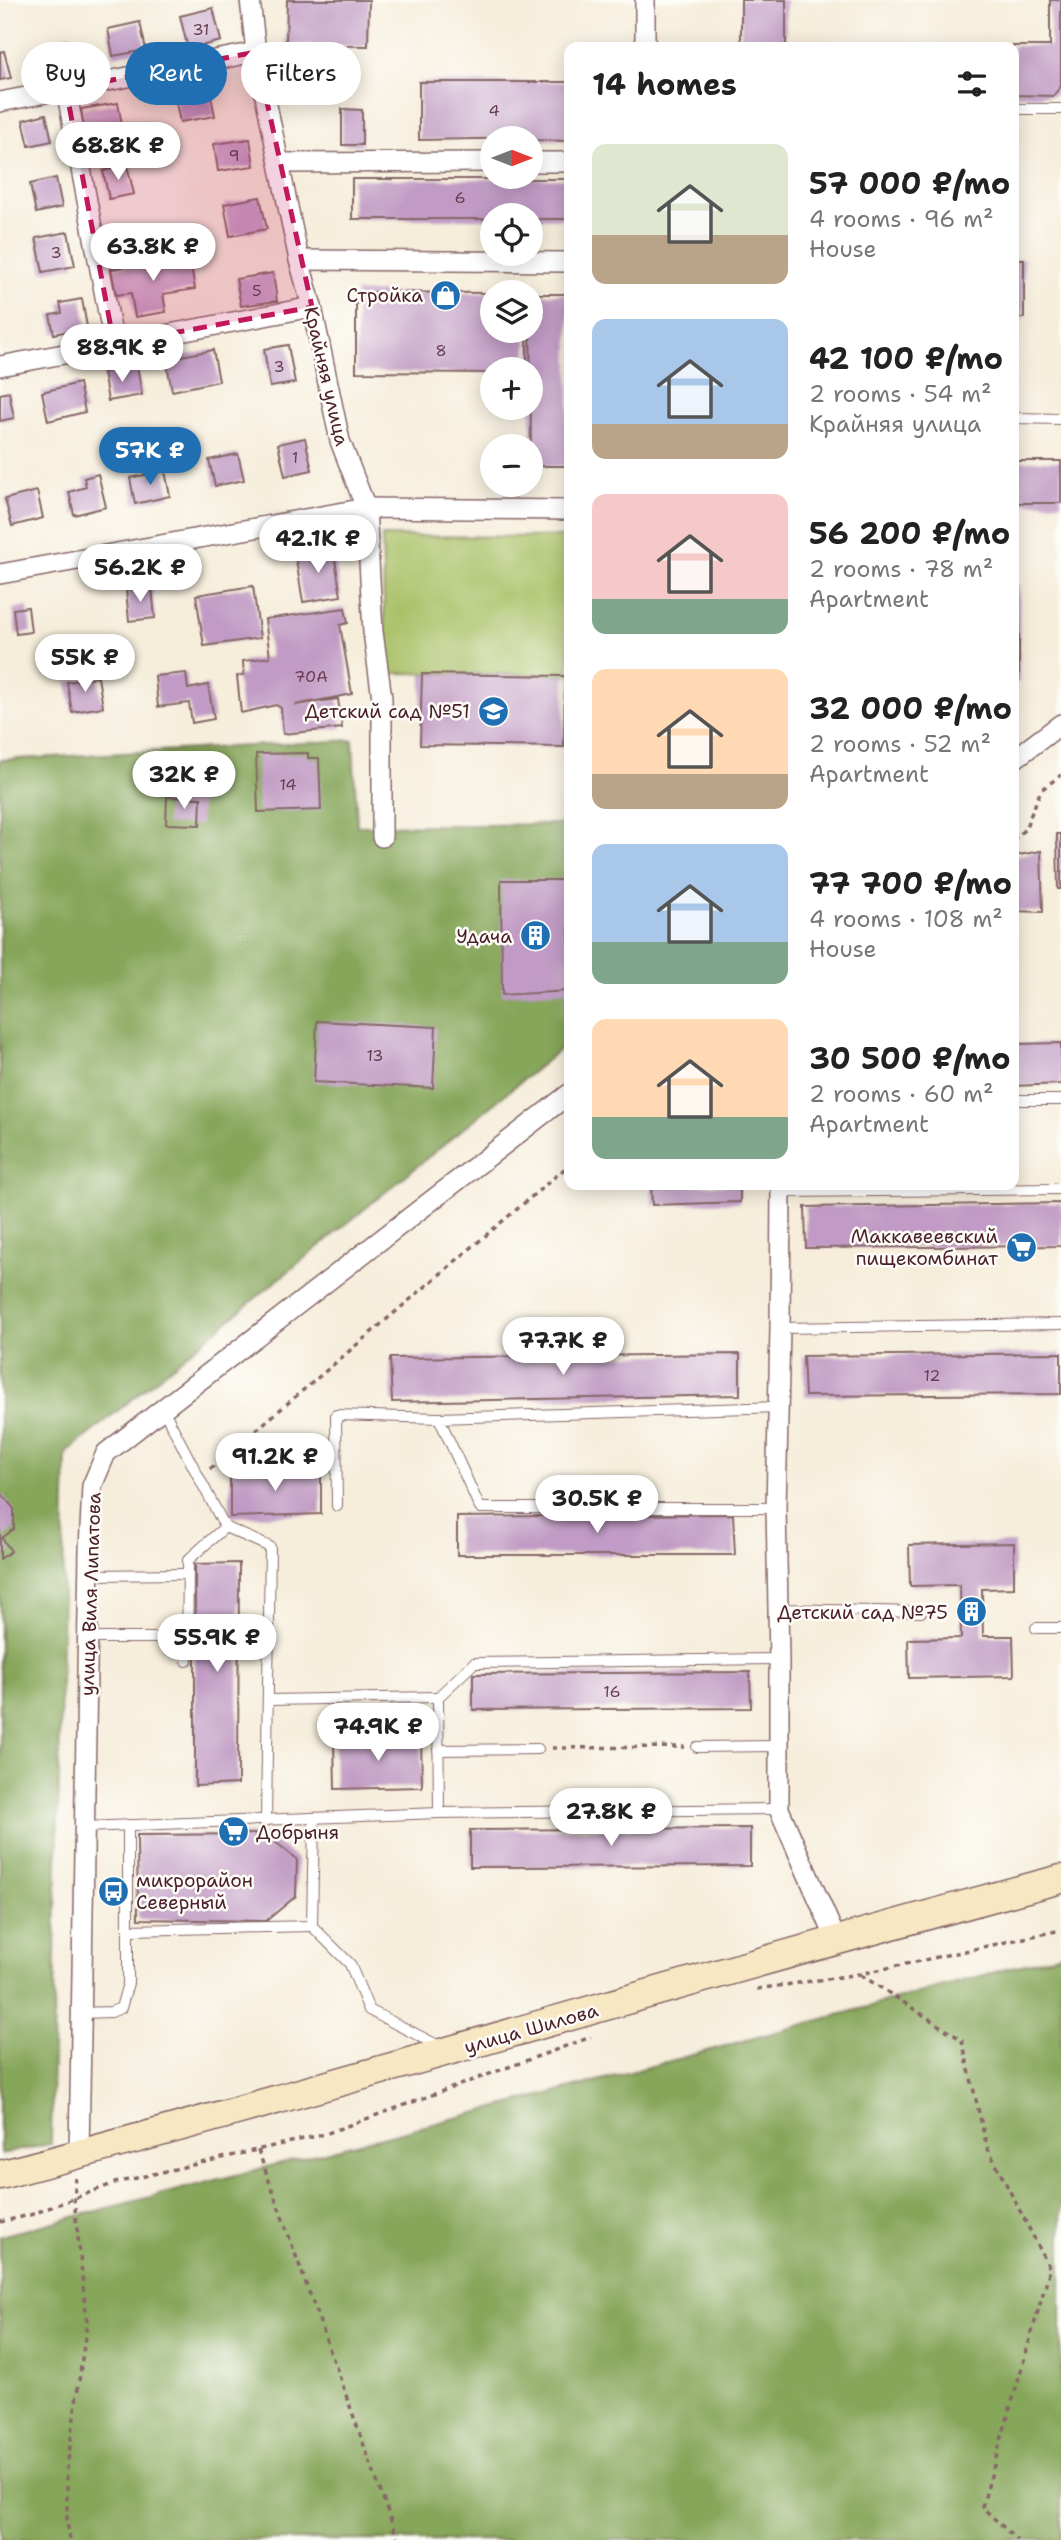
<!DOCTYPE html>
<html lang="en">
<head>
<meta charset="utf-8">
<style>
	:root { --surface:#fff; --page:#f6f6f6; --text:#222; --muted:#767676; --accent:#1f6fb2 }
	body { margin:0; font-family:"Shantell Sans",sans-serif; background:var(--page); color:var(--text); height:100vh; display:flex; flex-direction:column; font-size:26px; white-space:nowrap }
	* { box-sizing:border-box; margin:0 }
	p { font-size:23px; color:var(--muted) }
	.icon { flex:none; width:38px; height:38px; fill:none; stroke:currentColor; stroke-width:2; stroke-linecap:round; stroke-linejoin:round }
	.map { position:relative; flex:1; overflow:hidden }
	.details { position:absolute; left:564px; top:42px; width:455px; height:1148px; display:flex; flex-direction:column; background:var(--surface); border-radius:14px; box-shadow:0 4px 18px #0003 }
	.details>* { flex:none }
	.hud { position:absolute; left:21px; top:42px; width:438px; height:63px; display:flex; gap:14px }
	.needle { width:46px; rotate:90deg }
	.controls { position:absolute; left:480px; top:126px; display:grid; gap:14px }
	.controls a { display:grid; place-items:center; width:63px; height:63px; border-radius:50%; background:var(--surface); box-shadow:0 4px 18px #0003; font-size:35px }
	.price { position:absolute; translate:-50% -60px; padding:0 16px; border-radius:24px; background:#fff; color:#222; font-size:23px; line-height:46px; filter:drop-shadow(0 2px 4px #0008) }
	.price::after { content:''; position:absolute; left:50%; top:42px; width:21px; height:16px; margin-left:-10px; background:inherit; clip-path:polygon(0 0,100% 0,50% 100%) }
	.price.selected { background:var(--accent); color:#fff }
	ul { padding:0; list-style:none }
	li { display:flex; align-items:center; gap:21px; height:175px; padding:0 28px }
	li span { display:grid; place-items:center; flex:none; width:196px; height:140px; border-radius:14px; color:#555 }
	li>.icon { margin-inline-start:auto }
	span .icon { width:84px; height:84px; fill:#fffc; stroke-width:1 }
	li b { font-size:30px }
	h2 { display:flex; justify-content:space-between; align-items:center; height:84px; padding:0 28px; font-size:30px }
	.pill { padding:0 24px; border-radius:32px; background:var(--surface); box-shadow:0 4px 18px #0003; font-size:24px; line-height:63px }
	.pill.selected { background:var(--accent); color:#fff }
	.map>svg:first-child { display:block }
</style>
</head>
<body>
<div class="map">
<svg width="1061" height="2540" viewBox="0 0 1061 2540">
	<rect width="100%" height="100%" fill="#fdfcf7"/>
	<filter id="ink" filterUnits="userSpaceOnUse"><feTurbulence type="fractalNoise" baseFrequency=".0143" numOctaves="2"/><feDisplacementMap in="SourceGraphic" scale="14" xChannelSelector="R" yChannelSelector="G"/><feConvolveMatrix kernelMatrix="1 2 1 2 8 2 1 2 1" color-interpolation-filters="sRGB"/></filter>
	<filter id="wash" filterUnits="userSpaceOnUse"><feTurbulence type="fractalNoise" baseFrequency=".00686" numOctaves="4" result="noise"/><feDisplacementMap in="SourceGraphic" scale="28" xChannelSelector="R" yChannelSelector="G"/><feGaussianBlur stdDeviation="1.57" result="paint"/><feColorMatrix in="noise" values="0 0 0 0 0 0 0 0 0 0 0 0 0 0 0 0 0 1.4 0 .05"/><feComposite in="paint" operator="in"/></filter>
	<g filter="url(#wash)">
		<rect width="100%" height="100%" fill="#f6edda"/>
		<path fill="#a8c065" stroke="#797048" stroke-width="2" d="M 382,536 L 569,537 L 569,675 L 386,673 Z"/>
		<g fill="#86a65a" stroke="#686242" stroke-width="2">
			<path d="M 353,740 L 357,826 L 569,824 L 569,1042 L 66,1453 L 51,2144 L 0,2154 L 0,760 Z"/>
			<path d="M 1061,1954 L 1061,2540 L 0,2540 L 0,2236 L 579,2086 Z"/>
		</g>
		<g id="blocks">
			<g fill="#c19bc5">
				<path d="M 287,0 L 369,0 L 368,46 L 286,45 Z"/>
				<rect x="741" y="0" width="45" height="47"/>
				<path d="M 1050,0 L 1061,0 L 1061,86 L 1053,96 L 1013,95 L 1013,46 L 1050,46 Z"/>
				<path d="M 213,8 L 221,41 L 188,49 L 180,16 Z"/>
				<path d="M 140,22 L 146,50 L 113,56 L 108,29 Z"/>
				<path d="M 66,40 L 73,66 L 44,73 L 38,46 Z"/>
				<path d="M 4,51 L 11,78 L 0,80 L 0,52 Z"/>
				<path d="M 419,82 L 569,82 L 569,141 L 530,140 L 530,138 L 419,140 Z"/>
				<path d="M 192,90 L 193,94 L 210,91 L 215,116 L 180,122 L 175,98 L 186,95 L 185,91 Z"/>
				<path d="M 118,103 L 125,142 L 87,149 L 81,109 Z"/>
				<path d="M 342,109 L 362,110 L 362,145 L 342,145 Z"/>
				<path d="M 46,114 L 52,141 L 29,146 L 23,120 Z"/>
				<path d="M 250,139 L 254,166 L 218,171 L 214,144 Z"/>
				<path d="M 127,165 L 134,194 L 109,199 L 103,171 Z"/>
				<path d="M 56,178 L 62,207 L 36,213 L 30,184 Z"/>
				<path d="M 352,179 L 569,179 L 569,219 L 530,219 L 530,215 L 492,215 L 492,219 L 352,219 Z"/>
				<path d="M 260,197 L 267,229 L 230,236 L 224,204 Z"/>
				<path d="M 140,229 L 145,251 L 121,255 L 117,233 Z"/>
				<path d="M 68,232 L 75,266 L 43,272 L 36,238 Z"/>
				<path d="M 189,255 L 195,289 L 163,294 L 166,312 L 135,317 L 131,293 L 116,295 L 111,269 Z"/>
				<rect x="1013" y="259" width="11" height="59"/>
				<path d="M 273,273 L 277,301 L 241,306 L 236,279 Z"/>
				<path d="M 356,292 L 492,293 L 492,331 L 527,331 L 527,369 L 492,369 L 492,373 L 356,372 Z"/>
				<path d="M 530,294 L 569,294 L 569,466 L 531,466 Z"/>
				<path d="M 82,299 L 87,327 L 54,334 L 50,315 L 62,313 L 60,303 Z"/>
				<path d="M 288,345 L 295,383 L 270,387 L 264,349 Z"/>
				<path d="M 213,350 L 219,381 L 172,391 L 166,359 Z"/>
				<path d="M 137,366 L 142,395 L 108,401 L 103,372 Z"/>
				<path d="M 79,383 L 85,412 L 48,421 L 42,392 Z"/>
				<path d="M 9,392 L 14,418 L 0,421 L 0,394 Z"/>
				<path d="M 305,438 L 312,470 L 285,476 L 278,444 Z"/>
				<path d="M 238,454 L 244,480 L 215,486 L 209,460 Z"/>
				<rect x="1013" y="461" width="48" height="42"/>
				<path d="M 165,471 L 170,496 L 135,504 L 130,478 Z"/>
				<path d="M 98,474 L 106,507 L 74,515 L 69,492 L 86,487 L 84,478 Z"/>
				<path d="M 37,491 L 43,518 L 12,526 L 5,499 Z"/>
				<path d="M 333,548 L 341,596 L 303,602 L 295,554 Z"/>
				<path d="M 1013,584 L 1019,584 L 1019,681 L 1013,686 Z"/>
				<path d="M 253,586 L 260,638 L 204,646 L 196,595 Z"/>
				<path d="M 152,587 L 155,618 L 129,621 L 126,590 Z"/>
				<path d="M 28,607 L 31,632 L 16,634 L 13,609 Z"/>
				<path d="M 345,608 L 348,623 L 340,625 L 352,694 L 295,705 L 338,699 L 342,728 L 283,734 L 281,708 L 276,705 L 241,713 L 237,676 L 244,675 L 243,661 L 270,657 L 265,619 Z"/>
				<path d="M 186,673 L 188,689 L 208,685 L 214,719 L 192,723 L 189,703 L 158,707 L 155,676 Z"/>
				<path d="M 422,674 L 565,676 L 564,747 L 420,745 Z"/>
				<path d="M 98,677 L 103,707 L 72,712 L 67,682 Z"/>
				<path d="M 308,753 L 308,758 L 319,758 L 321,810 L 258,812 L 256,754 Z"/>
				<path d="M 167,797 L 201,798 L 200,825 L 166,824 Z"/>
				<path d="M 1057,834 L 1061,834 L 1061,889 L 1058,889 Z"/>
				<path d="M 1041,851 L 1043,912 L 1013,911 L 1013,856 Z"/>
				<path d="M 501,880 L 569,880 L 569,991 L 502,995 Z"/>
				<path d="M 317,1021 L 436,1027 L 433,1088 L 314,1082 Z"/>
				<path d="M 1061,1043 L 1061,1084 L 1013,1086 L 1013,1044 Z"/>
				<path d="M 651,1185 L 740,1185 L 740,1202 L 652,1205 Z"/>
				<path d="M 1061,1203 L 1061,1246 L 806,1248 L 805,1207 Z"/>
				<path d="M 1061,1353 L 1061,1394 L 805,1396 L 803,1356 Z"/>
				<path d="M 740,1354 L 740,1395 L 392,1402 L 390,1358 Z"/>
				<path d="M 321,1469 L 321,1514 L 230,1517 L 230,1471 Z"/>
				<path d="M 2,1494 L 14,1509 L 14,1529 L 2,1538 L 11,1551 L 0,1559 L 0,1496 Z"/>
				<path d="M 733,1514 L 735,1555 L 457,1555 L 457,1517 Z"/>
				<path d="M 1014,1543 L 1014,1588 L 982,1589 L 983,1636 L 1013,1636 L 1014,1676 L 909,1678 L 908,1639 L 961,1638 L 960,1585 L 910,1586 L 909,1545 Z"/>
				<path d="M 239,1563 L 238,1784 L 195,1786 L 195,1564 Z"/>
				<path d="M 750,1672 L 751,1708 L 473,1710 L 473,1674 Z"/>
				<path d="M 421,1737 L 422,1787 L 335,1789 L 334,1740 Z"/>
				<path d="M 750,1828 L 750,1866 L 470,1867 L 470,1830 Z"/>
				<path d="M 265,1834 L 297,1859 L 296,1896 L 266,1921 L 138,1919 L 137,1835 Z"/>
			</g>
		</g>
	</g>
	<g filter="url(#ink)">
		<use href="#blocks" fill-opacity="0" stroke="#866768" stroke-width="2"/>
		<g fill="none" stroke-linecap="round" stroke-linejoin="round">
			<defs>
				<g id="service">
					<path d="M 1013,109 L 1061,109"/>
					<path d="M 1013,418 L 1061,419"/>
					<path d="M 1013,1100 L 1061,1100"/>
					<path d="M 781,1192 L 1061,1189"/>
					<path d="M 780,1328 L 1061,1324"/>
					<path d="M 163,1409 L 225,1527 L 270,1547 L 266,1821"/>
					<path d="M 337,1506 L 336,1415 L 439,1418"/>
					<path d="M 776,1508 L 480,1508 L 439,1418 L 778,1407"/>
					<path d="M 88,1575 L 188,1574"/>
					<path d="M 778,1609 L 921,1612"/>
					<path d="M 1036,1628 L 1061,1628"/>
					<path d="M 87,1638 L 187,1638"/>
					<path d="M 187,1661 L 188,1560 L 225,1527"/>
					<path d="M 268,1700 L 438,1697"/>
					<path d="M 697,1747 L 779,1746"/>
					<path d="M 438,1750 L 538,1749"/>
					<path d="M 439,1813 L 438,1697 L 474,1663 L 779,1659"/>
					<path d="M 84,1827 L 439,1813 L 779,1809"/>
					<path d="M 312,1926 L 350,1964 L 369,2010 L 441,2047"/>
					<path d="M 130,1930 L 312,1926 L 314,1819"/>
					<path d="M 82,2013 L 111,2012 L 121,2008 L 128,1983 L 128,1825"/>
				</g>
				<g id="minor">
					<path d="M 250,0 L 256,52 L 299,260 L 312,307 L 340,441 L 366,508 L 373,632 L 382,698 L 382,837"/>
					<path d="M 645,0 L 645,47"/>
					<path d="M 66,89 L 114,344"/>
					<path d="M 0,102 L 256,52"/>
					<path d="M 530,162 L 569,162"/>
					<path d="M 281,163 L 492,162"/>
					<path d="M 299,260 L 569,262"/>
					<path d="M 0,366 L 312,307"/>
					<path d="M 0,574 L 366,508 L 569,510"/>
					<path d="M 1013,760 L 1061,724"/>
					<path d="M 781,1185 L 780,1328 L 776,1508 L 779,1659 L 779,1809 L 836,1939"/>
					<path d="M 79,2155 L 89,1550 L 92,1486 L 106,1453 L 569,1094"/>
				</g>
				<path id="secondary" d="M 0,2175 C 355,2082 706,1973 1061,1879"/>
			</defs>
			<use href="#service" stroke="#866768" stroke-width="12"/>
			<use href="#minor" stroke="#866768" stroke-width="22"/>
			<use href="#secondary" stroke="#866768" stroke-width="31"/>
			<g stroke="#866768" stroke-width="3.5" stroke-dasharray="5 5" stroke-linecap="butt">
				<path d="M 1013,840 L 1025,829 L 1041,790 L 1061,775"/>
				<path d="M 210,1469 L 569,1165"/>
				<path d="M 552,1748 L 685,1747"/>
				<path d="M 861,1975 L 962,2040 L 987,2147 L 1050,2269 L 982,2507 L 1017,2540"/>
				<path d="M 757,1989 L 860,1974 L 1061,1930"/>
				<path d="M 258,2150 L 398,2540"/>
				<path d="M 0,2222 L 30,2215 L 115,2183 L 325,2134 L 591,2037"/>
				<path d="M 70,2540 L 67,2522 L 67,2468 L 87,2323 L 74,2199 L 76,2178"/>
			</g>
			<use href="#service" stroke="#fff" stroke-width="10"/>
			<use href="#minor" stroke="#fff" stroke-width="19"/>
			<use href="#secondary" stroke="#f7e8c3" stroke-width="28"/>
		</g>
	</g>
	<path fill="#c2185b" fill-opacity="0.2" stroke="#c2185b" stroke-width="5" stroke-dasharray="14 9" stroke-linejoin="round" d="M 256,52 L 312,307 L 114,344 L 66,89 Z"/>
	<defs>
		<symbol id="shop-disc" viewBox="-11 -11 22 22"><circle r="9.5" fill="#1f6fb2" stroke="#fdfcf7"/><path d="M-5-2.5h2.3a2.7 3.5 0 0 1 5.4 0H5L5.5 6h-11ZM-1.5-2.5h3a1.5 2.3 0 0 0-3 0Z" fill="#fff"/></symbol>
		<symbol id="school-disc" viewBox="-11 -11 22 22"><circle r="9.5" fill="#1f6fb2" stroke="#fdfcf7"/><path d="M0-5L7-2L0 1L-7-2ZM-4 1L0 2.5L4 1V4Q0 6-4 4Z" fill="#fff"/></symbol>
		<symbol id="building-disc" viewBox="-11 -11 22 22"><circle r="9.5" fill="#1f6fb2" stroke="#fdfcf7"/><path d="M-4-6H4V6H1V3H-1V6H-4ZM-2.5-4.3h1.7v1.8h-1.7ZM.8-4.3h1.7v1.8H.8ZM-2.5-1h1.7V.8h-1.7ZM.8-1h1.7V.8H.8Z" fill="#fff"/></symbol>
		<symbol id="supermarket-disc" viewBox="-11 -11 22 22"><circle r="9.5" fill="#1f6fb2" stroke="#fdfcf7"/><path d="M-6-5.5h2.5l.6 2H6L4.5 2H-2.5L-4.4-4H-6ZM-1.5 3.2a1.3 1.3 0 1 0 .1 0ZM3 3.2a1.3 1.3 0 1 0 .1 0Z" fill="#fff"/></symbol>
		<symbol id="bus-disc" viewBox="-11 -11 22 22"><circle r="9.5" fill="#1f6fb2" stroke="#fdfcf7"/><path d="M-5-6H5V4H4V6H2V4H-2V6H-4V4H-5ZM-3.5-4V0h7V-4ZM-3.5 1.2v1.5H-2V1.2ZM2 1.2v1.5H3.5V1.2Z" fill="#fff"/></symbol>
	</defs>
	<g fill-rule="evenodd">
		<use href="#shop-disc" x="428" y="278" width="35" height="35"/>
		<use href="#school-disc" x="476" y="694" width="35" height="35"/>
		<use href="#building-disc" x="518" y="918" width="35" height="35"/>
		<use href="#supermarket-disc" x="1004" y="1230" width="35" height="35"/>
		<use href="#building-disc" x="954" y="1594" width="35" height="35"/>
		<use href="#supermarket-disc" x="216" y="1814" width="35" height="35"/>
		<use href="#bus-disc" x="96" y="1874" width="35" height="35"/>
	</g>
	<g text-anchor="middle" stroke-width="5" stroke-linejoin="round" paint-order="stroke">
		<g font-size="16" fill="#683e52">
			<text x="201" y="35">31</text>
			<text x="494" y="116">4</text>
			<text x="234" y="161">9</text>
			<text x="460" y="203">6</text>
			<text x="56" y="258">3</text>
			<text x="257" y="296">5</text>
			<text x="441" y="356">8</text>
			<text x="279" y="372">3</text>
			<text x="295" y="463">1</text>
			<text x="311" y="682">70А</text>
			<text x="288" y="790">14</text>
			<text x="375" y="1061">13</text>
			<text x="932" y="1381">12</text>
			<text x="612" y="1697">16</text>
		</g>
		<g font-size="19" fill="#4a1f2b" stroke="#fdfcf7" text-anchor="end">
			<text x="423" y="302">Стройка</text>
			<text x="470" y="718">Детский сад №51</text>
			<text x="512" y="943">Удача</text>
			<text x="998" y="1243">Маккавеевский<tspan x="998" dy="22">пищекомбинат</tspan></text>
			<text x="948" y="1619">Детский сад №75</text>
			<text x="256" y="1839" text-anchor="start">Добрыня</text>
			<text x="136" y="1887" text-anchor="start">микрорайон<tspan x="136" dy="22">Северный</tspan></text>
		</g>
		<g font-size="19" fill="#4a1f2b" stroke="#fdfcf7">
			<text transform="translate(327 376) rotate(77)" y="7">Крайняя улица</text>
			<text transform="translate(90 1594) rotate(-88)" y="7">улица Виля Липатова</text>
			<text transform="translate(531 2028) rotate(-16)" y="7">улица Шилова</text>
		</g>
	</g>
</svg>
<div class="controls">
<a><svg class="needle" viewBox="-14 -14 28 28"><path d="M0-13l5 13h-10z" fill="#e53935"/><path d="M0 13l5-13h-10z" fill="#767676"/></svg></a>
<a><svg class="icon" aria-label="locate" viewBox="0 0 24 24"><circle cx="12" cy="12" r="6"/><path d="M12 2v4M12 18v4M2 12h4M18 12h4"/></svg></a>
<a><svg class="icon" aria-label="layers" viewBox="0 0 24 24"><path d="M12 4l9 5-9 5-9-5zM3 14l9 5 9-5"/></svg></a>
<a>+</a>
<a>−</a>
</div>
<b class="price" style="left:118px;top:182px">68.8K ₽</b>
<b class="price" style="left:153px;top:283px">63.8K ₽</b>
<b class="price" style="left:122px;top:384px">88.9K ₽</b>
<b class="price selected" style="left:150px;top:487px">57K ₽</b>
<b class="price" style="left:318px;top:575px">42.1K ₽</b>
<b class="price" style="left:140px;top:604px">56.2K ₽</b>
<b class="price" style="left:85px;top:694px">55K ₽</b>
<b class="price" style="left:184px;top:811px">32K ₽</b>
<b class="price" style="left:563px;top:1377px">77.7K ₽</b>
<b class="price" style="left:275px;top:1493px">91.2K ₽</b>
<b class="price" style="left:597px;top:1535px">30.5K ₽</b>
<b class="price" style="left:217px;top:1674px">55.9K ₽</b>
<b class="price" style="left:378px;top:1763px">74.9K ₽</b>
<b class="price" style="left:611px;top:1848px">27.8K ₽</b>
<div class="hud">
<a class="pill">Buy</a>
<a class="pill selected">Rent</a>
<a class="pill">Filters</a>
</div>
<section class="details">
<h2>14 homes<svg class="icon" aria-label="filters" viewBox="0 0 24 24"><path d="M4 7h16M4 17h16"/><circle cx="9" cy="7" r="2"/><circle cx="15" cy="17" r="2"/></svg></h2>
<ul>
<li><span style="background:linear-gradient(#dfe7d0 65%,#b9a48a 0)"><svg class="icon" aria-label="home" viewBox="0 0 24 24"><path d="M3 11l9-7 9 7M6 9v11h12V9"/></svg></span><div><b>57 000 ₽/mo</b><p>4 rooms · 96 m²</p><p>House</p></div></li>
<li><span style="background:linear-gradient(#a9c7e8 75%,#b9a48a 0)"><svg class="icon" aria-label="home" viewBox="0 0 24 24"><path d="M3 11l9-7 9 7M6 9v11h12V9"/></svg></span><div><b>42 100 ₽/mo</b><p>2 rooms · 54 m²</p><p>Крайняя улица</p></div></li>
<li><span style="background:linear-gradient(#f6c9c9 75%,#7fa58c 0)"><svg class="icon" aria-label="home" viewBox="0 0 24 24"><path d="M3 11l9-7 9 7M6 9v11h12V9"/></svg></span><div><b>56 200 ₽/mo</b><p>2 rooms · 78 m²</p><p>Apartment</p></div></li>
<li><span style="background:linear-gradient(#ffd9b3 75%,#b9a48a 0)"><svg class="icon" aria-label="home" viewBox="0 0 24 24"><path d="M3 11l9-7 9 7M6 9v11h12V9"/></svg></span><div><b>32 000 ₽/mo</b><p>2 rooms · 52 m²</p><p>Apartment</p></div></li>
<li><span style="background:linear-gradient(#a9c7e8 70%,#7fa58c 0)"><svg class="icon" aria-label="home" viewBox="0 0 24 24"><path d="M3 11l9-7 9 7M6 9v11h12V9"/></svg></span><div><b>77 700 ₽/mo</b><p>4 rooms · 108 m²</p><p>House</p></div></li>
<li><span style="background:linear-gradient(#ffd9b3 70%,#7fa58c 0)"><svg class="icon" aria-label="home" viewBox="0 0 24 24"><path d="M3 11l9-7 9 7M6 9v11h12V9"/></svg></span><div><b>30 500 ₽/mo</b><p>2 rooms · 60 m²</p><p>Apartment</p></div></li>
</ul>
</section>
</div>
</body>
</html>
